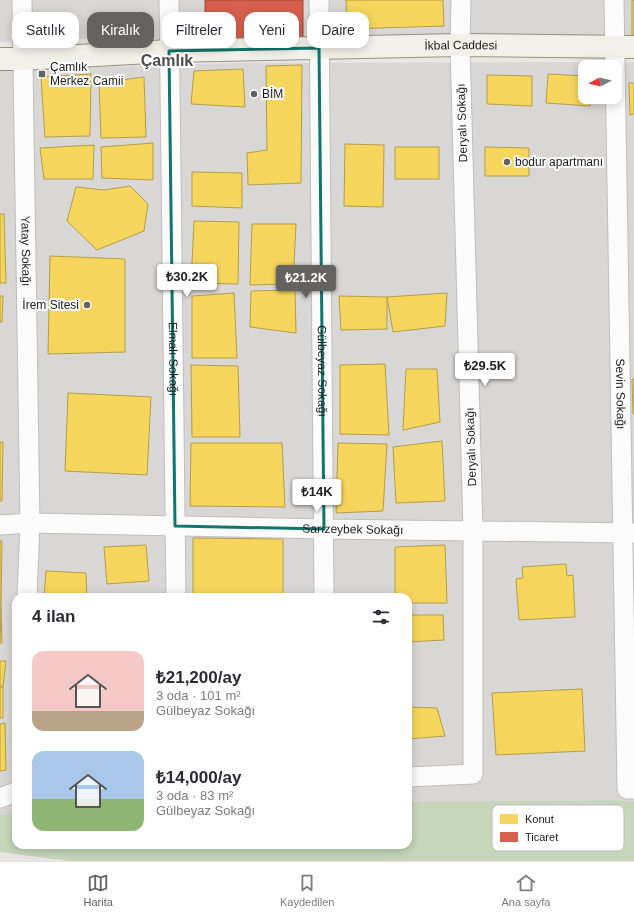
<!DOCTYPE html>
<html lang="tr">
<head>
<meta charset="utf-8">
<style>
	:root { --surface:#fff; --page:#f7f7f7; --text:#2b2b33; --muted:#7c7c81; --line:#e1e1e2; --accent:#636261 }
	body { margin:0; font-family:Helvetica,sans-serif; background:var(--page); color:var(--text); height:100vh; display:flex; flex-direction:column; font-size:15px; white-space:nowrap }
	* { box-sizing:border-box; margin:0 }
	p { font-size:13px; color:var(--muted) }
	.icon { flex:none; width:22px; height:22px; fill:none; stroke:currentColor; stroke-width:2; stroke-linecap:round; stroke-linejoin:round }
	.map { position:relative; flex:1; overflow:hidden }
	.drawer { position:absolute; left:12px; top:593px; width:400px; height:256px; display:flex; flex-direction:column; background:var(--surface); border-radius:12px; box-shadow:0 2px 10px #0003 }
	.drawer>* { flex:none }
	.guide { position:absolute; left:12px; top:12px; width:400px; height:36px; display:flex; gap:8px }
	.needle { width:26px; rotate:263deg }
	.tools { position:absolute; left:578px; top:60px; display:grid; gap:8px }
	.tools a { display:grid; place-items:center; width:44px; height:44px; border-radius:8px; background:var(--surface); box-shadow:0 2px 10px #0003; font-size:20px }
	.price { position:absolute; translate:-50% -34px; padding:0 9px; border-radius:4px; background:#fff; color:#222; font-size:13px; line-height:26px; filter:drop-shadow(0 1px 2px #0008) }
	.price::after { content:''; position:absolute; left:50%; top:24px; width:12px; height:9px; margin-left:-6px; background:inherit; clip-path:polygon(0 0,100% 0,50% 100%) }
	.price.selected { background:var(--accent); color:#fff }
	ul { padding:0; list-style:none }
	li { display:flex; align-items:center; gap:12px; height:100px; padding:0 20px }
	li span { display:grid; place-items:center; flex:none; width:112px; height:80px; border-radius:12px; color:#555 }
	li>.icon { margin-inline-start:auto }
	span .icon { width:48px; height:48px; fill:#fffc; stroke-width:1 }
	li b { font-size:17px }
	h2 { display:flex; justify-content:space-between; align-items:center; height:48px; padding:0 20px; font-size:17px }
	.tag { padding:0 14px; border-radius:12px; background:var(--surface); box-shadow:0 2px 10px #0003; font-size:14px; line-height:36px }
	.tag.selected { background:var(--accent); color:#fff }
	.dock { display:flex; justify-content:space-around; align-items:center; height:56px; border-top:1px solid var(--line); background:var(--surface); font-size:11px; color:var(--muted) }
	.dock a { display:grid; justify-items:center; gap:2px }
	.dock .selected { color:var(--accent) }
	.map>svg:first-child { display:block }
</style>
</head>
<body>
<div class="map">
<svg width="634" height="861" viewBox="0 0 634 861">
	<rect width="100%" height="100%" fill="#e9e7e4"/>
	<g fill="#d8d7d5" fill-rule="evenodd">
		<path d="M 0,0 L 634,0 L 634,40 L 71,39 L 0,42 Z"/>
		<path d="M 634,62 L 634,802 L 619,800 L 408,802 L 408,597 L 16,597 L 16,814 L 0,815 L 0,70 L 236,63 ZM 585,67 L 615,67 L 615,97 L 585,97 Z"/>
	</g>
	<path fill="#c7d6ba" d="M 619,800 L 634,802 L 634,861 L 69,861 L 0,852 L 0,815 L 16,814 L 16,845 L 408,845 L 408,802 Z"/>
	<g fill="#f6d55c" stroke="#b49d48">
		<path d="M 346,0 L 443,0 L 444,26 L 347,29 Z"/>
		<rect x="632" y="0" width="2" height="35"/>
		<path d="M 302,65 L 301,183 L 248,185 L 247,153 L 267,150 L 266,66 Z"/>
		<path d="M 243,69 L 245,107 L 191,104 L 194,71 Z"/>
		<path d="M 91,74 L 90,136 L 45,137 L 41,77 Z"/>
		<path d="M 548,74 L 585,76 L 585,97 L 591,97 L 590,106 L 546,103 Z"/>
		<path d="M 487,75 L 532,76 L 532,106 L 487,104 Z"/>
		<path d="M 144,77 L 146,137 L 101,138 L 99,83 Z"/>
		<path d="M 629,83 L 634,83 L 634,114 L 630,115 Z"/>
		<path d="M 153,143 L 153,180 L 102,178 L 101,147 Z"/>
		<path d="M 345,144 L 384,145 L 383,207 L 344,206 Z"/>
		<path d="M 94,145 L 93,179 L 44,179 L 40,148 Z"/>
		<rect x="395" y="147" width="44" height="32"/>
		<path d="M 485,147 L 529,148 L 529,176 L 485,176 Z"/>
		<path d="M 192,172 L 242,173 L 242,208 L 192,206 Z"/>
		<path d="M 130,186 L 148,204 L 144,231 L 97,250 L 67,221 L 76,187 L 104,190 Z"/>
		<path d="M 0,214 L 4,214 L 6,283 L 0,283 Z"/>
		<path d="M 194,221 L 239,222 L 238,284 L 191,283 Z"/>
		<path d="M 252,224 L 296,224 L 293,284 L 250,285 Z"/>
		<path d="M 50,256 L 125,259 L 125,352 L 48,354 Z"/>
		<path d="M 295,290 L 296,333 L 250,327 L 251,291 Z"/>
		<path d="M 234,293 L 237,358 L 192,358 L 192,296 Z"/>
		<path d="M 447,293 L 445,326 L 393,332 L 387,297 Z"/>
		<path d="M 0,296 L 3,296 L 2,322 L 0,322 Z"/>
		<path d="M 339,296 L 387,297 L 387,329 L 341,330 Z"/>
		<path d="M 385,364 L 389,435 L 340,434 L 340,365 Z"/>
		<path d="M 191,365 L 238,366 L 240,437 L 192,437 Z"/>
		<path d="M 406,369 L 437,369 L 440,422 L 403,430 Z"/>
		<path d="M 632,379 L 634,379 L 634,414 L 633,414 Z"/>
		<path d="M 68,393 L 151,397 L 147,475 L 65,471 Z"/>
		<path d="M 442,441 L 445,501 L 396,503 L 393,447 Z"/>
		<path d="M 0,442 L 3,442 L 2,501 L 0,501 Z"/>
		<path d="M 191,443 L 282,443 L 285,507 L 190,506 Z"/>
		<path d="M 338,443 L 387,444 L 383,511 L 336,513 Z"/>
		<path d="M 193,538 L 283,539 L 283,597 L 193,597 Z"/>
		<path d="M 0,541 L 2,541 L 1,608 L 0,608 Z"/>
		<path d="M 146,545 L 149,581 L 107,584 L 104,547 Z"/>
		<path d="M 445,545 L 447,603 L 408,603 L 408,597 L 395,597 L 395,547 Z"/>
		<path d="M 566,564 L 567,576 L 573,575 L 575,617 L 519,620 L 516,579 L 523,578 L 522,567 Z"/>
		<path d="M 46,571 L 86,573 L 87,597 L 44,597 Z"/>
		<path d="M 1,608 L 2,643 L 0,643 Z"/>
		<path d="M 408,615 L 443,615 L 444,640 L 408,642 Z"/>
		<path d="M 0,661 L 6,661 L 3,687 L 0,686 Z"/>
		<rect x="0" y="687" width="3" height="31"/>
		<path d="M 582,689 L 585,751 L 496,755 L 492,693 Z"/>
		<path d="M 408,707 L 437,708 L 445,736 L 408,739 Z"/>
		<path d="M 5,723 L 6,770 L 0,771 L 0,724 Z"/>
	</g>
	<path fill="#d6604d" stroke="#9e4b3e" d="M 205,0 L 303,0 L 303,42 L 205,43 Z"/>
	<g fill="none" stroke-linecap="round" stroke-linejoin="round">
		<defs>
			<g id="minor">
				<path id="s1" d="M 22,0 L 30,523 L 27,597"/>
				<path id="s2" d="M 169,0 L 176,597"/>
				<path id="s3" d="M 319,0 L 324,597"/>
				<path id="s4" d="M 614,0 L 627,789 L 634,789"/>
				<path id="s5" d="M 0,525 L 30,523 L 324,529 L 634,533"/>
				<path d="M 408,777 L 473,774 L 473,530 L 460,45 L 461,0"/>
				<path d="M 0,798 L 16,792"/>
			</g>
			<g id="secondary">
				<path id="s6" d="M 0,59 L 22,59 L 169,51 L 460,45 L 634,47"/>
			</g>
		</defs>
		<use href="#minor" stroke="#bfbebc" stroke-width="21"/>
		<use href="#secondary" stroke="#92917e" stroke-width="24"/>
		<use href="#minor" stroke="#fcfbfb" stroke-width="19"/>
		<use href="#secondary" stroke="#f1f0e9" stroke-width="22"/>
	</g>
	<path fill="none" stroke="#0f766e" stroke-width="3" stroke-linejoin="round" d="M 319,48 L 324,529 L 175,526 L 169,51 Z"/>
	<g fill="#636261" stroke="#fff" stroke-width="1.5">
		<rect x="38" y="70" width="8" height="8" rx="2"/>
		<circle cx="254" cy="94" r="4"/>
		<circle cx="507" cy="162" r="4"/>
		<circle cx="87" cy="305" r="4"/>
	</g>
	<g text-anchor="middle" stroke-width="4" stroke-linejoin="round" paint-order="stroke">
		<g font-size="12" fill="#1b1b1b" stroke="#fff">
			<text dy="4" stroke="none"><textPath href="#s6" startOffset="461">İkbal Caddesi</textPath></text>
			<text transform="translate(462 123) rotate(-92)" y="4">Deryalı Sokağı</text>
			<text dy="4" stroke="none"><textPath href="#s1" startOffset="251">Yatay Sokağı</textPath></text>
			<text dy="4" stroke="none"><textPath href="#s2" startOffset="359">Elmalı Sokağı</textPath></text>
			<text dy="4" stroke="none"><textPath href="#s3" startOffset="371">Gülbeyaz Sokağı</textPath></text>
			<text dy="4" stroke="none"><textPath href="#s4" startOffset="394">Sevin Sokağı</textPath></text>
			<text transform="translate(471 447) rotate(-92)" y="4">Deryalı Sokağı</text>
			<text dy="4" stroke="none"><textPath href="#s5" startOffset="353">Sarızeybek Sokağı</textPath></text>
		</g>
		<g font-size="12" fill="#1b1b1b" stroke="#fff" text-anchor="start">
			<text x="50" y="71">Çamlık<tspan x="50" dy="14">Merkez Camii</tspan></text>
			<text x="262" y="98">BİM</text>
			<text x="515" y="166">bodur apartmanı</text>
			<text x="79" y="309" text-anchor="end">İrem Sitesi</text>
		</g>
		<g font-size="16" font-weight="bold" fill="#4e4e4e" stroke="#fff">
			<text x="167" y="66">Çamlık</text>
		</g>
	</g>
	<rect x="492" y="805" width="132" height="46" rx="6" fill="#fff" stroke="#bbb" stroke-width="1"/>
	<rect x="500" y="814" width="18" height="10" fill="#f6d55c"/>
	<rect x="500" y="832" width="18" height="10" fill="#d6604d"/>
	<g font-size="11" fill="#1b1b1b">
		<text x="525" y="823">Konut</text>
		<text x="525" y="841">Ticaret</text>
	</g>
</svg>
<div class="tools">
<a><svg class="needle" viewBox="-14 -14 28 28"><path d="M0-13l5 13h-10z" fill="#e53935"/><path d="M0 13l5-13h-10z" fill="#7c7c81"/></svg></a>
</div>
<b class="price" style="left:187px;top:298px">₺30.2K</b>
<b class="price selected" style="left:306px;top:299px">₺21.2K</b>
<b class="price" style="left:485px;top:387px">₺29.5K</b>
<b class="price" style="left:317px;top:513px">₺14K</b>
<div class="guide">
<a class="tag">Satılık</a>
<a class="tag selected">Kiralık</a>
<a class="tag">Filtreler</a>
<a class="tag">Yeni</a>
<a class="tag">Daire</a>
</div>
<section class="drawer">
<h2>4 ilan<svg class="icon" aria-label="filters" viewBox="0 0 24 24"><path d="M4 7h16M4 17h16"/><circle cx="9" cy="7" r="2"/><circle cx="15" cy="17" r="2"/></svg></h2>
<ul>
<li><span style="background:linear-gradient(#f6c9c9 75%,#b9a48a 0)"><svg class="icon" aria-label="home" viewBox="0 0 24 24"><path d="M3 11l9-7 9 7M6 9v11h12V9"/></svg></span><div><b>₺21,200/ay</b><p>3 oda · 101 m²</p><p>Gülbeyaz Sokağı</p></div></li>
<li><span style="background:linear-gradient(#a9c7e8 60%,#8fb573 0)"><svg class="icon" aria-label="home" viewBox="0 0 24 24"><path d="M3 11l9-7 9 7M6 9v11h12V9"/></svg></span><div><b>₺14,000/ay</b><p>3 oda · 83 m²</p><p>Gülbeyaz Sokağı</p></div></li>
</ul>
</section>
</div>
<nav class="dock">
<a class="selected"><svg class="icon" aria-label="map" viewBox="0 0 24 24"><path d="M3 6l6-2 6 2 6-2v14l-6 2-6-2-6 2zM9 4v14M15 6v14"/></svg>Harita</a>
<a><svg class="icon" aria-label="saved" viewBox="0 0 24 24"><path d="M7 4h10v16l-5-4-5 4z"/></svg>Kaydedilen</a>
<a><svg class="icon" aria-label="home" viewBox="0 0 24 24"><path d="M3 11l9-7 9 7M6 9v11h12V9"/></svg>Ana sayfa</a>
</nav>
</body>
</html>
